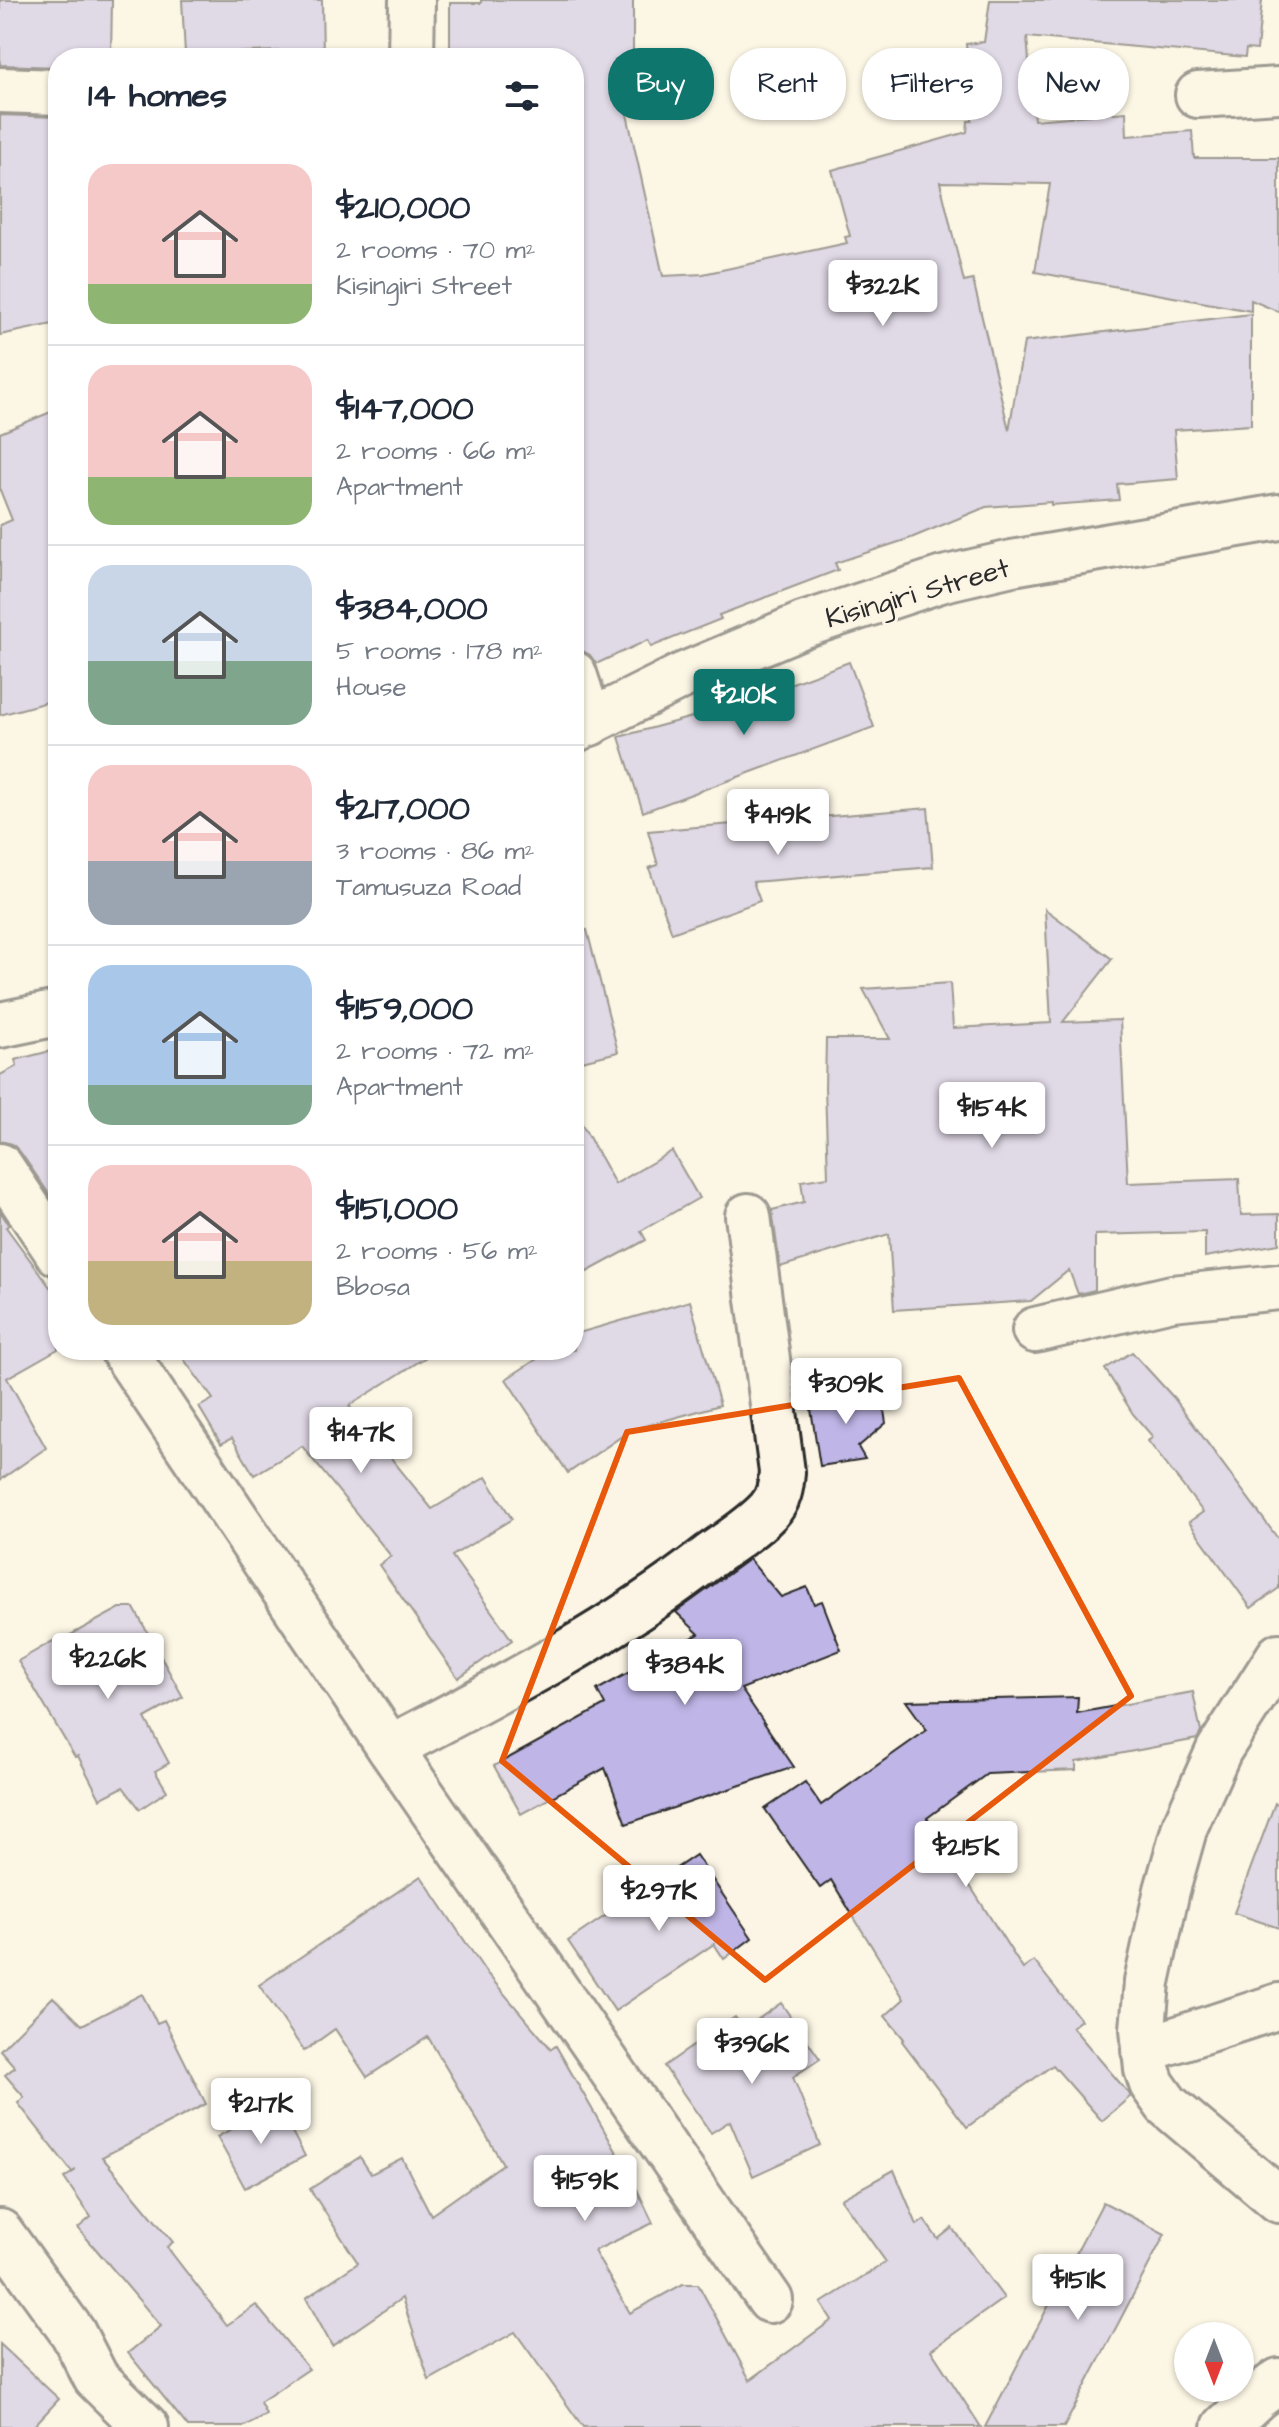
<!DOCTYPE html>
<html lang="en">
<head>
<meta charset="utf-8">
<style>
	:root { --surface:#fff; --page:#f6f6f7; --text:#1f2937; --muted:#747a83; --line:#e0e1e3; --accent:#0f766e }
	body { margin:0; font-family:"Architects Daughter",sans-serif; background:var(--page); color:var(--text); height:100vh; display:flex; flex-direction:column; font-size:30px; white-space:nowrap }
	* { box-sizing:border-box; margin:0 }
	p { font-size:26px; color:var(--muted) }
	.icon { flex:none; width:44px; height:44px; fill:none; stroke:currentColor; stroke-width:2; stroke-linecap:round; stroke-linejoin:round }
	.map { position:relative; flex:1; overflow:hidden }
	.sheet { position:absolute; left:48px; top:48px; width:536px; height:1312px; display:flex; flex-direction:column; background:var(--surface); border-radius:32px; box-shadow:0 2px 6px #0004 }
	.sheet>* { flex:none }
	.guide { position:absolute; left:608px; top:48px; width:550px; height:72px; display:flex; gap:16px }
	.needle { width:52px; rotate:180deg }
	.fabs { position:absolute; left:1174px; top:2322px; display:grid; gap:16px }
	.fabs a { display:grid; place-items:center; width:80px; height:80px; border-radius:50%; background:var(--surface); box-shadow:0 2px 6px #0004; font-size:40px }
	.price { position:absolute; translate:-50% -68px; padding:0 18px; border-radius:8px; background:#fff; color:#222; font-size:26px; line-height:52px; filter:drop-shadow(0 2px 4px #0008) }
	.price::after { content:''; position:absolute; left:50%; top:48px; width:24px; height:18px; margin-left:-12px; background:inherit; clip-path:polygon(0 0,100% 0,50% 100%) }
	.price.on { background:var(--accent); color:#fff }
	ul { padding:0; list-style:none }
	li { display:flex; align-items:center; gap:24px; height:200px; padding:0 40px }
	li+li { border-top:2px solid var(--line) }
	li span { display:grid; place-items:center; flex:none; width:224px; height:160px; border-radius:24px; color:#555 }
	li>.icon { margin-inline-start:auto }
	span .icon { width:96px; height:96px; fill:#fffc; stroke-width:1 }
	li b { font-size:34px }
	h2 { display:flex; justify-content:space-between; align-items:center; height:96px; padding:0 40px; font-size:34px }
	.tag { padding:0 28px; border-radius:32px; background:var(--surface); box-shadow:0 2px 6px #0004; font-size:28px; line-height:72px }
	.tag.on { background:var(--accent); color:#fff }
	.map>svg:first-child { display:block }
</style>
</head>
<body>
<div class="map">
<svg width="1279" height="2427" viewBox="0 0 1279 2427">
	<rect width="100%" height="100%" fill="#fcf5e5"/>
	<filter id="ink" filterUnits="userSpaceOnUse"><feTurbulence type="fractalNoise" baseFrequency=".0125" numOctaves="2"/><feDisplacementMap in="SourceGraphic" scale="16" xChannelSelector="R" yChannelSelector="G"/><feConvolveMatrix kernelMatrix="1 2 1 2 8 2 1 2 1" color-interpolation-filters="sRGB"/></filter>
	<g filter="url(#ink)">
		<g fill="#bfb5e6" stroke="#2b2b2b" stroke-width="2">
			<path d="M 0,0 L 112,0 L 111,58 L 58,58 L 58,67 L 0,65 Z"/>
			<path d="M 182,0 L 322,0 L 323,56 L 281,57 L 281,51 L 185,54 Z"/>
			<path d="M 481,0 L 633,0 L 633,60 L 615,60 L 663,276 L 703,274 L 847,243 L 845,237 L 850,236 L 832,170 L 967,132 L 968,121 L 972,121 L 966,44 L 984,42 L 990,0 L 1262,0 L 1257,50 L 1246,49 L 1245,57 L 1027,37 L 1034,120 L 1126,112 L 1127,136 L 1192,131 L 1194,158 L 1279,158 L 1279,312 L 1251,300 L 1251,311 L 1035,272 L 1050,184 L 940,182 L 964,282 L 973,280 L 1009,430 L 1024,342 L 1251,314 L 1251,425 L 1174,430 L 1178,479 L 1117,484 L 1119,500 L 1051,505 L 1051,502 L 986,507 L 911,538 L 835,563 L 838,570 L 719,615 L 721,619 L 651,647 L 648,640 L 596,664 L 590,655 L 581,650 L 574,636 L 574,58 L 450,58 L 450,3 L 481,3 Z"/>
			<path d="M 0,115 L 58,117 L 58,323 L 0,335 Z"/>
			<path d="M 58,409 L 58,699 L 0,715 L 0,525 L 12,520 L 0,490 L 0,433 Z"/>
			<path d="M 849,662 L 874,727 L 643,812 L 619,737 L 758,699 L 757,696 Z"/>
			<path d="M 928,808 L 933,867 L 753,882 L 760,901 L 672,933 L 649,868 L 658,865 L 648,831 Z"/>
			<path d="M 1045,909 L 1112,959 L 1063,1022 L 1120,1020 L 1128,1183 L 1239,1179 L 1241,1215 L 1279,1214 L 1279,1244 L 1205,1257 L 1205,1232 L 1095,1235 L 1095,1290 L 1078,1294 L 1069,1270 L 1031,1301 L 894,1310 L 889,1234 L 780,1267 L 772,1210 L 804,1202 L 801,1181 L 828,1177 L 825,1088 L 826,1039 L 890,1039 L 863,989 L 950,983 L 953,1028 L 1051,1023 Z"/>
			<path d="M 587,930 L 618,1052 L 574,1063 L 574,932 Z"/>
			<path d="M 58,1049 L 58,1199 L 54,1201 L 20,1152 L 12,1144 L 0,1141 L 0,1075 L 17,1066 L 15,1060 Z"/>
			<path d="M 574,1110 L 615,1184 L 672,1151 L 699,1198 L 641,1231 L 646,1240 L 574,1279 Z"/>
			<path d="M 0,1211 L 9,1225 L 6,1227 L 58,1298 L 58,1349 L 7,1378 L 46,1448 L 0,1480 Z"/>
			<path d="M 690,1301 L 720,1405 L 631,1430 L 568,1473 L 506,1379 L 551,1350 L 574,1350 L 575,1334 Z"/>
			<path d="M 177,1350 L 437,1350 L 349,1406 L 432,1509 L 486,1477 L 512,1519 L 452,1556 L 512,1640 L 458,1678 L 379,1565 L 391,1556 L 302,1446 L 254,1475 L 232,1438 L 221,1444 L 199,1407 L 213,1399 Z"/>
			<path d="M 1132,1352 L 1174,1398 L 1279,1540 L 1279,1588 L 1251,1608 L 1189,1522 L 1203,1512 L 1148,1441 L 1153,1437 L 1133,1414 L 1105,1369 Z"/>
			<path d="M 881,1391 L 886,1423 L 858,1447 L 865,1459 L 820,1466 L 810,1403 Z"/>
			<path d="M 749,1559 L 781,1597 L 807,1587 L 814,1604 L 822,1601 L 841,1650 L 741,1689 L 794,1767 L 626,1824 L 605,1768 L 521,1814 L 494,1766 L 605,1705 L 597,1690 L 699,1634 L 676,1612 Z"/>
			<path d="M 120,1608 L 134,1608 L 183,1697 L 145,1718 L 169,1763 L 155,1771 L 167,1791 L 140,1809 L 123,1787 L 100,1799 L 78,1756 L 75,1757 L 18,1661 L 53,1641 L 54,1644 Z"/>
			<path d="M 1193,1692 L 1201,1732 L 1197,1739 L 1076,1762 L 1076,1770 L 987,1774 L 927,1818 L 1023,1969 L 1034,1961 L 1081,2020 L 1072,2027 L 1131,2096 L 1102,2121 L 1053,2065 L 967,2127 L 902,2041 L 904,2039 L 885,2016 L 904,1999 L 831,1880 L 820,1888 L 765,1809 L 805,1782 L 821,1805 L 927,1730 L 906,1701 L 1078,1697 L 1077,1713 Z"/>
			<path d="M 1275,1803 L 1279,1804 L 1279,1928 L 1234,1913 Z"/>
			<path d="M 696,1855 L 752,1938 L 724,1959 L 714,1944 L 615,2011 L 568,1941 Z"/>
			<path d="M 421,1876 L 485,1971 L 551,2049 L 556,2046 L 632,2179 L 653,2223 L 594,2251 L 630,2313 L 683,2284 L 698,2284 L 750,2380 L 832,2320 L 821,2303 L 886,2262 L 841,2199 L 894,2170 L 917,2225 L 924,2220 L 938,2239 L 952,2228 L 1004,2298 L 931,2350 L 981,2427 L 583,2427 L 515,2332 L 429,2380 L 402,2298 L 332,2346 L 306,2298 L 358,2263 L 310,2189 L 360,2157 L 371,2174 L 402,2158 L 431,2215 L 503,2164 L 428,2037 L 367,2077 L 335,2029 L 304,2051 L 259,1985 Z"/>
			<path d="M 142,1994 L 157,2023 L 164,2020 L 206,2104 L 102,2157 L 173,2242 L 167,2247 L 227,2325 L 256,2305 L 309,2369 L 260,2402 L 266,2414 L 243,2427 L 188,2427 L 128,2353 L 161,2326 L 78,2228 L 91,2217 L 64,2178 L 76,2170 L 72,2172 L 18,2103 L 24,2097 L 5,2075 L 15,2067 L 0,2050 L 53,1997 L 82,2025 Z"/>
			<path d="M 781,2003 L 820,2059 L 793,2077 L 820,2145 L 753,2176 L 730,2121 L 711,2133 L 664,2066 L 735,2017 L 744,2029 Z"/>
			<path d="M 277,2104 L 305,2156 L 245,2188 L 217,2137 Z"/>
			<path d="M 1103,2202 L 1165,2234 L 1064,2427 L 985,2427 Z"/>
			<path d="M 0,2344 L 59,2399 L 33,2427 L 0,2427 Z"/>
		</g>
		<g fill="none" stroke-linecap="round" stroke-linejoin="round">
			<defs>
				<g id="minor">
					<path d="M 411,58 L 412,0"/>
					<path d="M 0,90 L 58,92"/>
					<path d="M 1198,95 L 1279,90"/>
					<path d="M 574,674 L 590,723"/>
					<path d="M 574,730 L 682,676 L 803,625 L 943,579 L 1012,563 L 1279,517"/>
					<path d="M 0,1025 L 58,1013"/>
					<path d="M 0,1166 L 58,1253"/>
					<path d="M 1035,1330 L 1172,1298 L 1279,1287"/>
					<path d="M 123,1350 L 390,1748 L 770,2300"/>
					<path d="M 1279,1656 L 1219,1750 L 1185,1826 L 1167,1890 L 1147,1982 L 1143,2029 L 1147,2069 L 1152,2084 L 1167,2105 L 1279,2200"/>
					<path d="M 390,1748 C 501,1690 612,1633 710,1556 C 729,1542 752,1528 768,1511 C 779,1500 781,1486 782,1472 L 748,1216"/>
					<path d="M 1144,2050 L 1279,2006"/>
					<path d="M 0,2232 L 73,2333 L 96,2378 L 146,2427"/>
					<path d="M 1225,2427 L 1257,2397 L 1279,2381"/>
				</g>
			</defs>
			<use href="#minor" stroke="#2b2b2b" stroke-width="50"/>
			<use href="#minor" stroke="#fcf5e5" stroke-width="44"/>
		</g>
	</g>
	<path d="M0 0H1279V2427H0ZM 959,1378 L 1131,1696 L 765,1980 L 502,1761 L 627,1432 Z" fill="#fcf5e5" fill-opacity=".55" fill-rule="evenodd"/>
	<path fill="none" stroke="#e8590c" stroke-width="6" stroke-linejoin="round" d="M 959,1378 L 1131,1696 L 765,1980 L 502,1761 L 627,1432 Z"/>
	<g text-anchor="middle" stroke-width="6" stroke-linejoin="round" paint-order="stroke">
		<g font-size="28" fill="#2b2b2b" stroke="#fcf5e5">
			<text transform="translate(917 592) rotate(-16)" y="10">Kisingiri Street</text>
		</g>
	</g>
</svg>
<div class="fabs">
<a><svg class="needle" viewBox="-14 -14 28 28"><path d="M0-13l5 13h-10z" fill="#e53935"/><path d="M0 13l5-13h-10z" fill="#747a83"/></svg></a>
</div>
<b class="price" style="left:883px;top:328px">$322K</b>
<b class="price on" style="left:744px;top:737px">$210K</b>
<b class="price" style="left:778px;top:857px">$419K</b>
<b class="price" style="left:992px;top:1150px">$154K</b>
<b class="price" style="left:846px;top:1426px">$309K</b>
<b class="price" style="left:361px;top:1475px">$147K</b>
<b class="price" style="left:108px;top:1701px">$226K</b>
<b class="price" style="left:685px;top:1707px">$384K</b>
<b class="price" style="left:966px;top:1889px">$215K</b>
<b class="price" style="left:659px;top:1933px">$297K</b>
<b class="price" style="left:752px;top:2086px">$396K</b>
<b class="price" style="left:261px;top:2146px">$217K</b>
<b class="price" style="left:585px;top:2223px">$159K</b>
<b class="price" style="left:1078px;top:2322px">$151K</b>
<div class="guide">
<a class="tag on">Buy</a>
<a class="tag">Rent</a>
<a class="tag">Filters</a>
<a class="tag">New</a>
</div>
<section class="sheet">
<h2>14 homes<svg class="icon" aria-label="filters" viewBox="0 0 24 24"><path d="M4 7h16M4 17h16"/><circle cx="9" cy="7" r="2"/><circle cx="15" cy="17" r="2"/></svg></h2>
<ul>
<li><span style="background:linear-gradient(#f6c9c9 75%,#8fb573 0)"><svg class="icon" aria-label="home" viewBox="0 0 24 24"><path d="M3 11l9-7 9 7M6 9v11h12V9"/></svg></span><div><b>$210,000</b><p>2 rooms · 70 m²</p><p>Kisingiri Street</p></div></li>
<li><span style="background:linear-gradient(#f6c9c9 70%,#8fb573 0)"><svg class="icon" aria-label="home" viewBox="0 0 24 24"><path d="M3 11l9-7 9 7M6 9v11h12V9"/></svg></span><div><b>$147,000</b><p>2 rooms · 66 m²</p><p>Apartment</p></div></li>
<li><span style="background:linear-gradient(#c9d6e8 60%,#7fa58c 0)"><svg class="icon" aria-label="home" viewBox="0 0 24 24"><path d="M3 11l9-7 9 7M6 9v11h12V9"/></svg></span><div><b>$384,000</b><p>5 rooms · 178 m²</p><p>House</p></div></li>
<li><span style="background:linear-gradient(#f6c9c9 60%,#9aa5b1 0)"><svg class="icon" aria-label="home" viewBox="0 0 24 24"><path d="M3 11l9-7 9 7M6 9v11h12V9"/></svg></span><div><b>$217,000</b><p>3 rooms · 86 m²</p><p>Tamusuza Road</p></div></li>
<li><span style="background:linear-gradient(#a9c7e8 75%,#7fa58c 0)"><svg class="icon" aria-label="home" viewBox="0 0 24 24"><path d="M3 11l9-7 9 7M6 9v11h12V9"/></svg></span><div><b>$159,000</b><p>2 rooms · 72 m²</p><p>Apartment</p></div></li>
<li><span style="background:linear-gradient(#f6c9c9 60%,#c2b280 0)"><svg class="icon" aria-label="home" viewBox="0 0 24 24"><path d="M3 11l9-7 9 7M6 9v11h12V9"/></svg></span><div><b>$151,000</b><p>2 rooms · 56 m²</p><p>Bbosa</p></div></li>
</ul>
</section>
</div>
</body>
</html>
